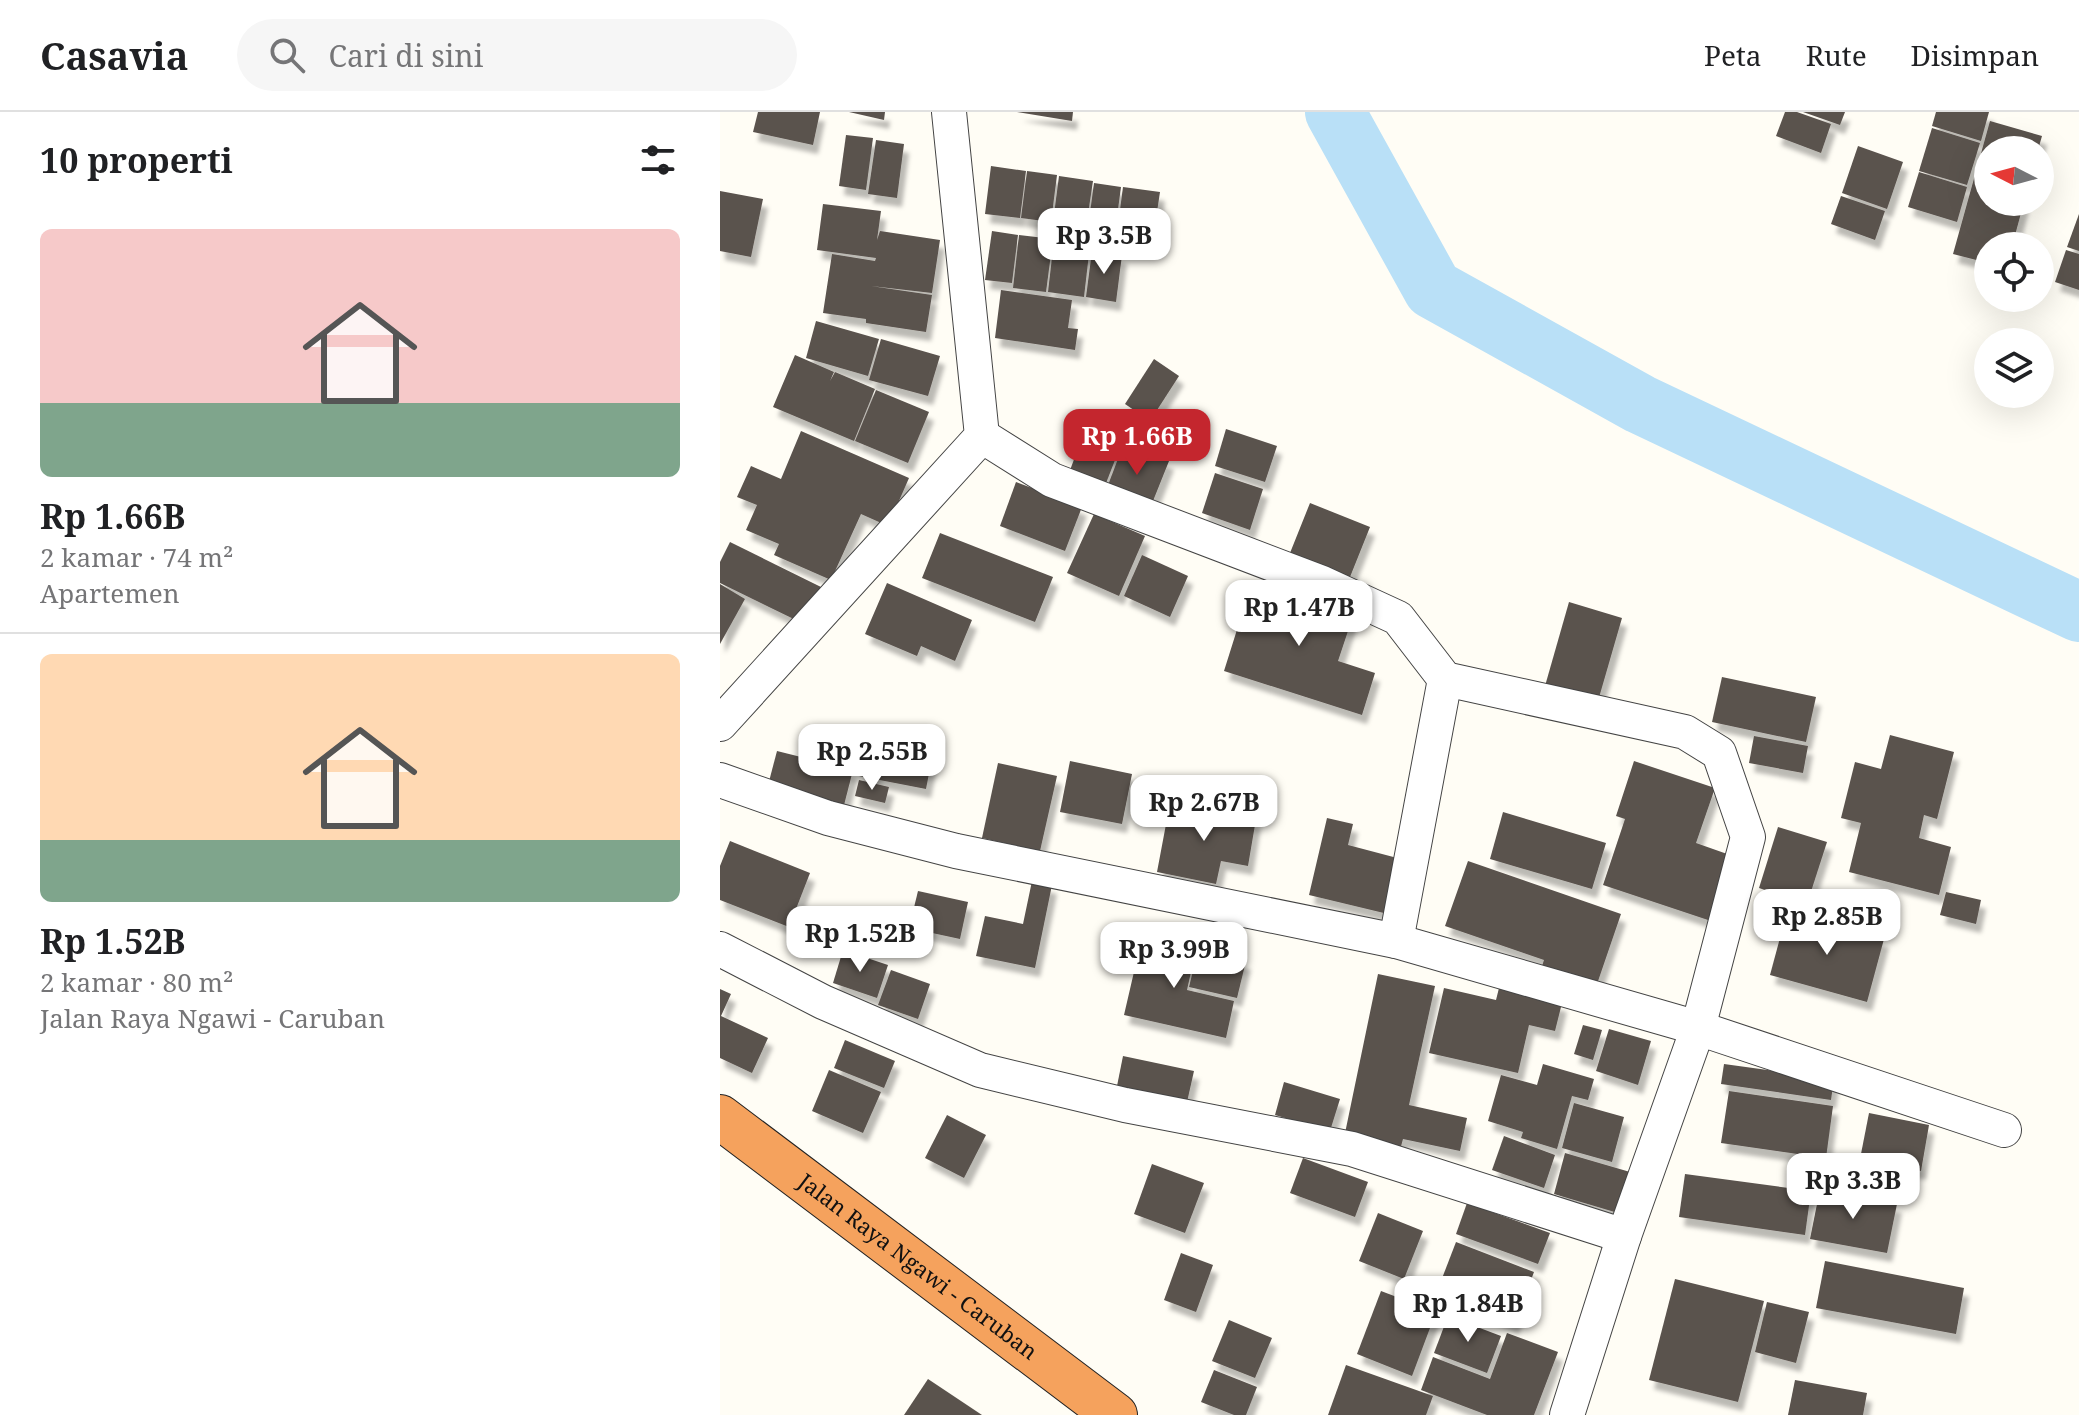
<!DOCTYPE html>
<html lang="id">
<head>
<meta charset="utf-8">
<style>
	:root { --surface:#fff; --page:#f6f6f6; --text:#202124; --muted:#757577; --line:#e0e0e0; --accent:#c4262e }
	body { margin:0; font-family:"Noto Serif",serif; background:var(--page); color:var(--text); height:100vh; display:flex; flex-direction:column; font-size:30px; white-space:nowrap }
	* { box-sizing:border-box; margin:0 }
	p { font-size:26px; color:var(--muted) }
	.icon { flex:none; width:44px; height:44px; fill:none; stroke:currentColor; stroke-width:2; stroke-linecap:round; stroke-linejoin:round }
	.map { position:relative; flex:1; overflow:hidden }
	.details { display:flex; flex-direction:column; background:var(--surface); width:720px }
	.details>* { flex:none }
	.needle { width:52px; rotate:276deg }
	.controls { position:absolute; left:1254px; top:24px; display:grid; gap:16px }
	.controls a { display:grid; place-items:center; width:80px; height:80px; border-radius:50%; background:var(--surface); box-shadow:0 8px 32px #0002; font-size:40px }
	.price { position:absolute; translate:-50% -68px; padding:0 18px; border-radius:16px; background:#fff; color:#222; font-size:26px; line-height:52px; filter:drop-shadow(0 2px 4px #0008) }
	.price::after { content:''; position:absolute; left:50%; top:48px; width:24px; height:18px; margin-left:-12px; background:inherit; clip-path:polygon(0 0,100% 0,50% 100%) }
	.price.active { background:var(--accent); color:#fff }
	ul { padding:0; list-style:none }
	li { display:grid; align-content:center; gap:16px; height:424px; padding:0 40px }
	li+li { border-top:2px solid var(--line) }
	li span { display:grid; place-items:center; height:248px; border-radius:12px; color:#555 }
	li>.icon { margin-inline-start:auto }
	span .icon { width:144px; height:144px; fill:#fffc; stroke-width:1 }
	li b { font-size:34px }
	h2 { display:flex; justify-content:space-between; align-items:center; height:96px; padding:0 40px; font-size:34px }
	header { display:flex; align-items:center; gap:48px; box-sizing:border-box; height:112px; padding:0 40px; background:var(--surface); border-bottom:2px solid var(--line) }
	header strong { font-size:38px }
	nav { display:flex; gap:44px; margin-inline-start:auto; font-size:28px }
	.search { width:560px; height:72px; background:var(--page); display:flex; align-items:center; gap:20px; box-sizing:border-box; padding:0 28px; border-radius:44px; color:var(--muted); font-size:30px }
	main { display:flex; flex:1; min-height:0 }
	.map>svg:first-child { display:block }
</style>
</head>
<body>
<header>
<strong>Casavia</strong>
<div class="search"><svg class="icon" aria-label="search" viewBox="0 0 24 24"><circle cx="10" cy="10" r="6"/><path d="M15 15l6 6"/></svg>Cari di sini</div>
<nav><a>Peta</a><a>Rute</a><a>Disimpan</a></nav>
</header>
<main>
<section class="details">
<h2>10 properti<svg class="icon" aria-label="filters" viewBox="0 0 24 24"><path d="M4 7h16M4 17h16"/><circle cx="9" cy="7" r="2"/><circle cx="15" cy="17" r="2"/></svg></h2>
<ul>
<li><span style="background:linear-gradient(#f6c9c9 70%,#7fa58c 0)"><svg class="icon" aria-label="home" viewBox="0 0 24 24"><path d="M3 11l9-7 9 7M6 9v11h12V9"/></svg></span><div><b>Rp 1.66B</b><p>2 kamar · 74 m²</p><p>Apartemen</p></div></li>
<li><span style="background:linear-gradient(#ffd9b3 75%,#7fa58c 0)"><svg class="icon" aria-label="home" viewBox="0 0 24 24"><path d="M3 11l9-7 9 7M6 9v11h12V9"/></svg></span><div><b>Rp 1.52B</b><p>2 kamar · 80 m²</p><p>Jalan Raya Ngawi - Caruban</p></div></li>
</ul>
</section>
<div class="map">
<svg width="1359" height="1303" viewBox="0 0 1359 1303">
	<defs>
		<filter id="shadow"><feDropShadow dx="5" dy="9" stdDeviation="2" flood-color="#0004"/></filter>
	</defs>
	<rect width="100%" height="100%" fill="#fffdf5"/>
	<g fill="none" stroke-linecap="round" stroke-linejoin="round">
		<path stroke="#b9e0f7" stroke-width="60" d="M 615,0 L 713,177 L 920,292 L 1359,500"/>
	</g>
	<g fill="#5a524d" filter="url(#shadow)">
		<path d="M 38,0 L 100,0 L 93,33 L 33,20 Z"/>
		<path d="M 129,0 L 165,0 L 164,8 Z"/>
		<path d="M 297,0 L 353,0 L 352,9 Z"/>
		<path d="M 1065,0 L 1077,0 L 1111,12 L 1101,41 L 1056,24 Z"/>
		<path d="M 1083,0 L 1125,0 L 1120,13 Z"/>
		<path d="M 1216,0 L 1269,0 L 1261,29 L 1212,14 Z"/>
		<path d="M 1270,9 L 1322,24 L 1318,38 L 1268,38 L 1268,90 L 1304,90 L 1294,127 L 1315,133 L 1268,134 L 1268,151 L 1233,142 Z"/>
		<path d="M 1212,16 L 1260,31 L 1247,73 L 1199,59 Z"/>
		<path d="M 126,23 L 153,26 L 146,78 L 119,74 Z"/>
		<path d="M 156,28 L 184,32 L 177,86 L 148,82 Z"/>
		<path d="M 1138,34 L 1183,50 L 1167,97 L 1122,81 Z"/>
		<path d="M 271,54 L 306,59 L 300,106 L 265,102 Z"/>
		<path d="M 307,59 L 337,63 L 331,110 L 301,106 Z"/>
		<path d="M 1199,60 L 1247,75 L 1237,110 L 1188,95 Z"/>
		<path d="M 339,64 L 373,69 L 365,122 L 332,118 Z"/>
		<path d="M 374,71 L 401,75 L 394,127 L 367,123 Z"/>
		<path d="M 403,75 L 440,80 L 432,133 L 396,128 Z"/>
		<path d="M 0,79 L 43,87 L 31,145 L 0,139 Z"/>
		<path d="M 1121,84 L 1165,99 L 1155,128 L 1111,112 Z"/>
		<path d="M 103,92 L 161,99 L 157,128 L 160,119 L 220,128 L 212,181 L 151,174 L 212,183 L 206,220 L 146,211 L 146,207 L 103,201 L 112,142 L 155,149 L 156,146 L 97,138 Z"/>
		<path d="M 1359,102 L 1359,139 L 1347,135 Z"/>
		<path d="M 272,119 L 298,123 L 292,171 L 265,168 Z"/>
		<path d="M 299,123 L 333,127 L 326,180 L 293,176 Z"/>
		<path d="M 334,128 L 370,133 L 364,185 L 328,180 Z"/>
		<path d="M 1346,138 L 1359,142 L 1359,178 L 1335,170 Z"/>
		<path d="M 372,139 L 402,143 L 396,190 L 366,185 Z"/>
		<path d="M 281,178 L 352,188 L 348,216 L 358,217 L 355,238 L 275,226 Z"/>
		<path d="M 96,209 L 159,227 L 148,264 L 86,246 Z"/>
		<path d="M 161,227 L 220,244 L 208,284 L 149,268 Z"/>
		<path d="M 75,243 L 114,260 L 110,269 L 115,260 L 155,277 L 134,329 L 53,295 Z"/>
		<path d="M 434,247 L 459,264 L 430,309 L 405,292 Z"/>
		<path d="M 156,278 L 209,300 L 188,351 L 135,329 Z"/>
		<path d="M 366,316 L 402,330 L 383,379 L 347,366 Z"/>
		<path d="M 506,317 L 557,334 L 545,370 L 495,354 Z"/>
		<path d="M 81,319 L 189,366 L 168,414 L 141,402 L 111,468 L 54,443 L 59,432 L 26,418 L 37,393 L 17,385 L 31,354 L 61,367 Z"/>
		<path d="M 404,331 L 449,349 L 429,399 L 385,381 Z"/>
		<path d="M 495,361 L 543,377 L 530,418 L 482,401 Z"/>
		<path d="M 296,370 L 362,395 L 345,439 L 280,414 Z"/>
		<path d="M 590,391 L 650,415 L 626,475 L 566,451 Z"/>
		<path d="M 374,402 L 425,424 L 399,484 L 347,461 Z"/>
		<path d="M 220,421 L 333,465 L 315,510 L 202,466 Z"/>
		<path d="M 10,430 L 101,475 L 84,512 L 0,471 L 0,450 Z"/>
		<path d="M 422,443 L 468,464 L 450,505 L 404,484 Z"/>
		<path d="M 532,470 L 583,486 L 586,479 L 636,495 L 618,549 L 655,561 L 642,603 L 504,559 Z"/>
		<path d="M 167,471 L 252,508 L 235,549 L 201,534 L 197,544 L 145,522 Z"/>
		<path d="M 0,472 L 25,487 L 0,532 Z"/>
		<path d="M 849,490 L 902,506 L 876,596 L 823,581 Z"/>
		<path d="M 1002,565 L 1096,585 L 1086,630 L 992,610 Z"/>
		<path d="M 147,622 L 214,636 L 206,677 L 139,664 Z"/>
		<path d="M 1170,623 L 1234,640 L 1217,707 L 1204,703 L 1199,726 L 1231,735 L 1219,783 L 1129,760 L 1141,711 L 1121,706 L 1135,650 L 1161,657 Z"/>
		<path d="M 1034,624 L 1088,634 L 1083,661 L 1029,651 Z"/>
		<path d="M 57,639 L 133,658 L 123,697 L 47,677 Z"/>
		<path d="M 350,649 L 412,662 L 402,712 L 340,700 Z"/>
		<path d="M 914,649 L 995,676 L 976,731 L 1010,743 L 988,808 L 883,773 L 905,707 L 896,704 Z"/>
		<path d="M 278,651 L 337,664 L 320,739 L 262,726 Z"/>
		<path d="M 139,668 L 169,675 L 165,691 L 135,684 Z"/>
		<path d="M 450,691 L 536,707 L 528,754 L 501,749 L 496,772 L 437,760 Z"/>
		<path d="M 783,700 L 886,731 L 872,777 L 770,747 Z"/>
		<path d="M 607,706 L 633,712 L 628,733 L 681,747 L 668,802 L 589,783 Z"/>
		<path d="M 1058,715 L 1107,730 L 1087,792 L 1039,776 Z"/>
		<path d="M 10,729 L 90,761 L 69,815 L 0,788 L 0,754 Z"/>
		<path d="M 748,749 L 901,802 L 876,875 L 821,857 L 824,848 L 725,814 Z"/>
		<path d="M 312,769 L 332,773 L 315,856 L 256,844 L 265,804 L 303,812 Z"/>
		<path d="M 198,779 L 248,790 L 240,827 L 189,816 Z"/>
		<path d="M 1226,780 L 1261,788 L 1256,812 L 1220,803 Z"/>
		<path d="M 1067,800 L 1164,827 L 1147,890 L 1050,863 Z"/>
		<path d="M 423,821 L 477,833 L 467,878 L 514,889 L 506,926 L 404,903 Z"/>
		<path d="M 123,838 L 168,853 L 157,886 L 113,871 Z"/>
		<path d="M 478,838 L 526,849 L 517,886 L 469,875 Z"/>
		<path d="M 171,858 L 210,872 L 198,907 L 158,893 Z"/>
		<path d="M 658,862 L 715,874 L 689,993 L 747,1006 L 740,1039 L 683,1027 L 680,1038 L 624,1026 Z"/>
		<path d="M 724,876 L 776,888 L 779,876 L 842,891 L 835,919 L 809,913 L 798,961 L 709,941 Z"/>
		<path d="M 0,877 L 11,882 L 1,904 L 48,926 L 32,961 L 0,946 Z"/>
		<path d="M 863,913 L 882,918 L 873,948 L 854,942 Z"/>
		<path d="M 889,917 L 931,929 L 918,973 L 876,959 Z"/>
		<path d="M 125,928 L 175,949 L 164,976 L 114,956 Z"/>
		<path d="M 403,944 L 474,959 L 465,999 L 395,984 Z"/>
		<path d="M 823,952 L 874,967 L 868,988 L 852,984 L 837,1037 L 801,1026 L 803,1020 L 768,1009 L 781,963 L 817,973 Z"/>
		<path d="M 1004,952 L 1114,967 L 1111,988 L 1001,972 Z"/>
		<path d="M 109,958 L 161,980 L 143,1021 L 92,999 Z"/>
		<path d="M 564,970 L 620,987 L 610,1019 L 555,1003 Z"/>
		<path d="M 1009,979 L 1113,994 L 1106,1046 L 1001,1031 Z"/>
		<path d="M 854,991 L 904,1005 L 892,1050 L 842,1036 Z"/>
		<path d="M 1149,1001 L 1209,1013 L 1201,1059 L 1140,1047 Z"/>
		<path d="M 227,1003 L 266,1023 L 244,1066 L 205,1046 Z"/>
		<path d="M 784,1024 L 835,1043 L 824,1076 L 772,1058 Z"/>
		<path d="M 845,1041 L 910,1060 L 898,1101 L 834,1082 Z"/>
		<path d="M 583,1046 L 648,1070 L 635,1105 L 570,1081 Z"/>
		<path d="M 432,1052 L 484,1071 L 465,1121 L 414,1102 Z"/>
		<path d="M 965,1062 L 1091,1079 L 1085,1123 L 959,1105 Z"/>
		<path d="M 1100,1077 L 1177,1092 L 1167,1141 L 1090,1127 Z"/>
		<path d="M 747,1091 L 830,1121 L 818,1152 L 736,1122 Z"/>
		<path d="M 658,1101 L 703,1119 L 684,1167 L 639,1149 Z"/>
		<path d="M 736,1130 L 814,1160 L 794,1213 L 716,1182 Z"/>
		<path d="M 461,1141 L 493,1153 L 476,1200 L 444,1188 Z"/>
		<path d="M 1105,1149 L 1244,1176 L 1236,1222 L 1096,1196 Z"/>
		<path d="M 955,1167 L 1044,1189 L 1018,1290 L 929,1268 Z"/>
		<path d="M 661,1179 L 716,1200 L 692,1264 L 637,1242 Z"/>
		<path d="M 1047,1190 L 1089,1200 L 1076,1251 L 1035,1240 Z"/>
		<path d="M 728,1204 L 781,1224 L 767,1261 L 714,1241 Z"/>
		<path d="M 509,1208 L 552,1226 L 535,1266 L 492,1249 Z"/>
		<path d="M 787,1221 L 838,1240 L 814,1303 L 767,1303 L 701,1278 L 713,1245 L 770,1267 Z"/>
		<path d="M 626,1253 L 713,1284 L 706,1303 L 608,1303 Z"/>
		<path d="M 494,1258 L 537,1275 L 526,1303 L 514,1303 L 481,1290 Z"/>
		<path d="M 208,1267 L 262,1303 L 184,1303 Z"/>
		<path d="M 1075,1268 L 1147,1281 L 1143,1303 L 1068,1303 Z"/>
	</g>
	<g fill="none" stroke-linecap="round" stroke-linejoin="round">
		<defs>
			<g id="street">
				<path d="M 262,324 L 332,368 L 602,471 L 678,506 L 725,567 L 965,620 L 999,641 L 1028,725 L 978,916 L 904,1124 L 847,1303"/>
				<path d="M 0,612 L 262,324 L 229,0"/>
				<path d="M 0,668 L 108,706 L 236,739 L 676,829 L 978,916 L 1284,1018"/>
				<path d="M 676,829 L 725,567"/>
				<path d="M 0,837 L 103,890 L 260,958 L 405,993 L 632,1037 L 904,1124"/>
			</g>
			<g id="highway">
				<path id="s1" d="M 0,1005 L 395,1303"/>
			</g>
		</defs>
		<use href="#street" stroke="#444" stroke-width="36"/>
		<use href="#highway" stroke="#222" stroke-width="46"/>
		<use href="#street" stroke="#fff" stroke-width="34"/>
		<use href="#highway" stroke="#f5a25d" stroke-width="44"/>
	</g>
	<g text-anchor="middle" stroke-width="8" stroke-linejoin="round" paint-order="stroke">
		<g font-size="22" fill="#111" stroke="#fff">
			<text dy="8" stroke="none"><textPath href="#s1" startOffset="248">Jalan Raya Ngawi - Caruban</textPath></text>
		</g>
	</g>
</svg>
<div class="controls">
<a><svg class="needle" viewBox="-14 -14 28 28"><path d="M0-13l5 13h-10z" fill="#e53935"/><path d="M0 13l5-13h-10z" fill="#757577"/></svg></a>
<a><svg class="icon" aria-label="locate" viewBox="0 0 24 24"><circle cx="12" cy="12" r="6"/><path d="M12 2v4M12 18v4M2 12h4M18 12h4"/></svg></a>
<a><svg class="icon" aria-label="layers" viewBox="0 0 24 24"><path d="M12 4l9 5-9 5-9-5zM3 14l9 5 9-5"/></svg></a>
</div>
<b class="price" style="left:384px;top:164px">Rp 3.5B</b>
<b class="price active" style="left:417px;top:365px">Rp 1.66B</b>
<b class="price" style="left:579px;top:536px">Rp 1.47B</b>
<b class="price" style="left:152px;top:680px">Rp 2.55B</b>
<b class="price" style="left:484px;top:731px">Rp 2.67B</b>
<b class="price" style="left:1107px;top:845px">Rp 2.85B</b>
<b class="price" style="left:140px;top:862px">Rp 1.52B</b>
<b class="price" style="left:454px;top:878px">Rp 3.99B</b>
<b class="price" style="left:1133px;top:1109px">Rp 3.3B</b>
<b class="price" style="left:748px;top:1232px">Rp 1.84B</b>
</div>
</main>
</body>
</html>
